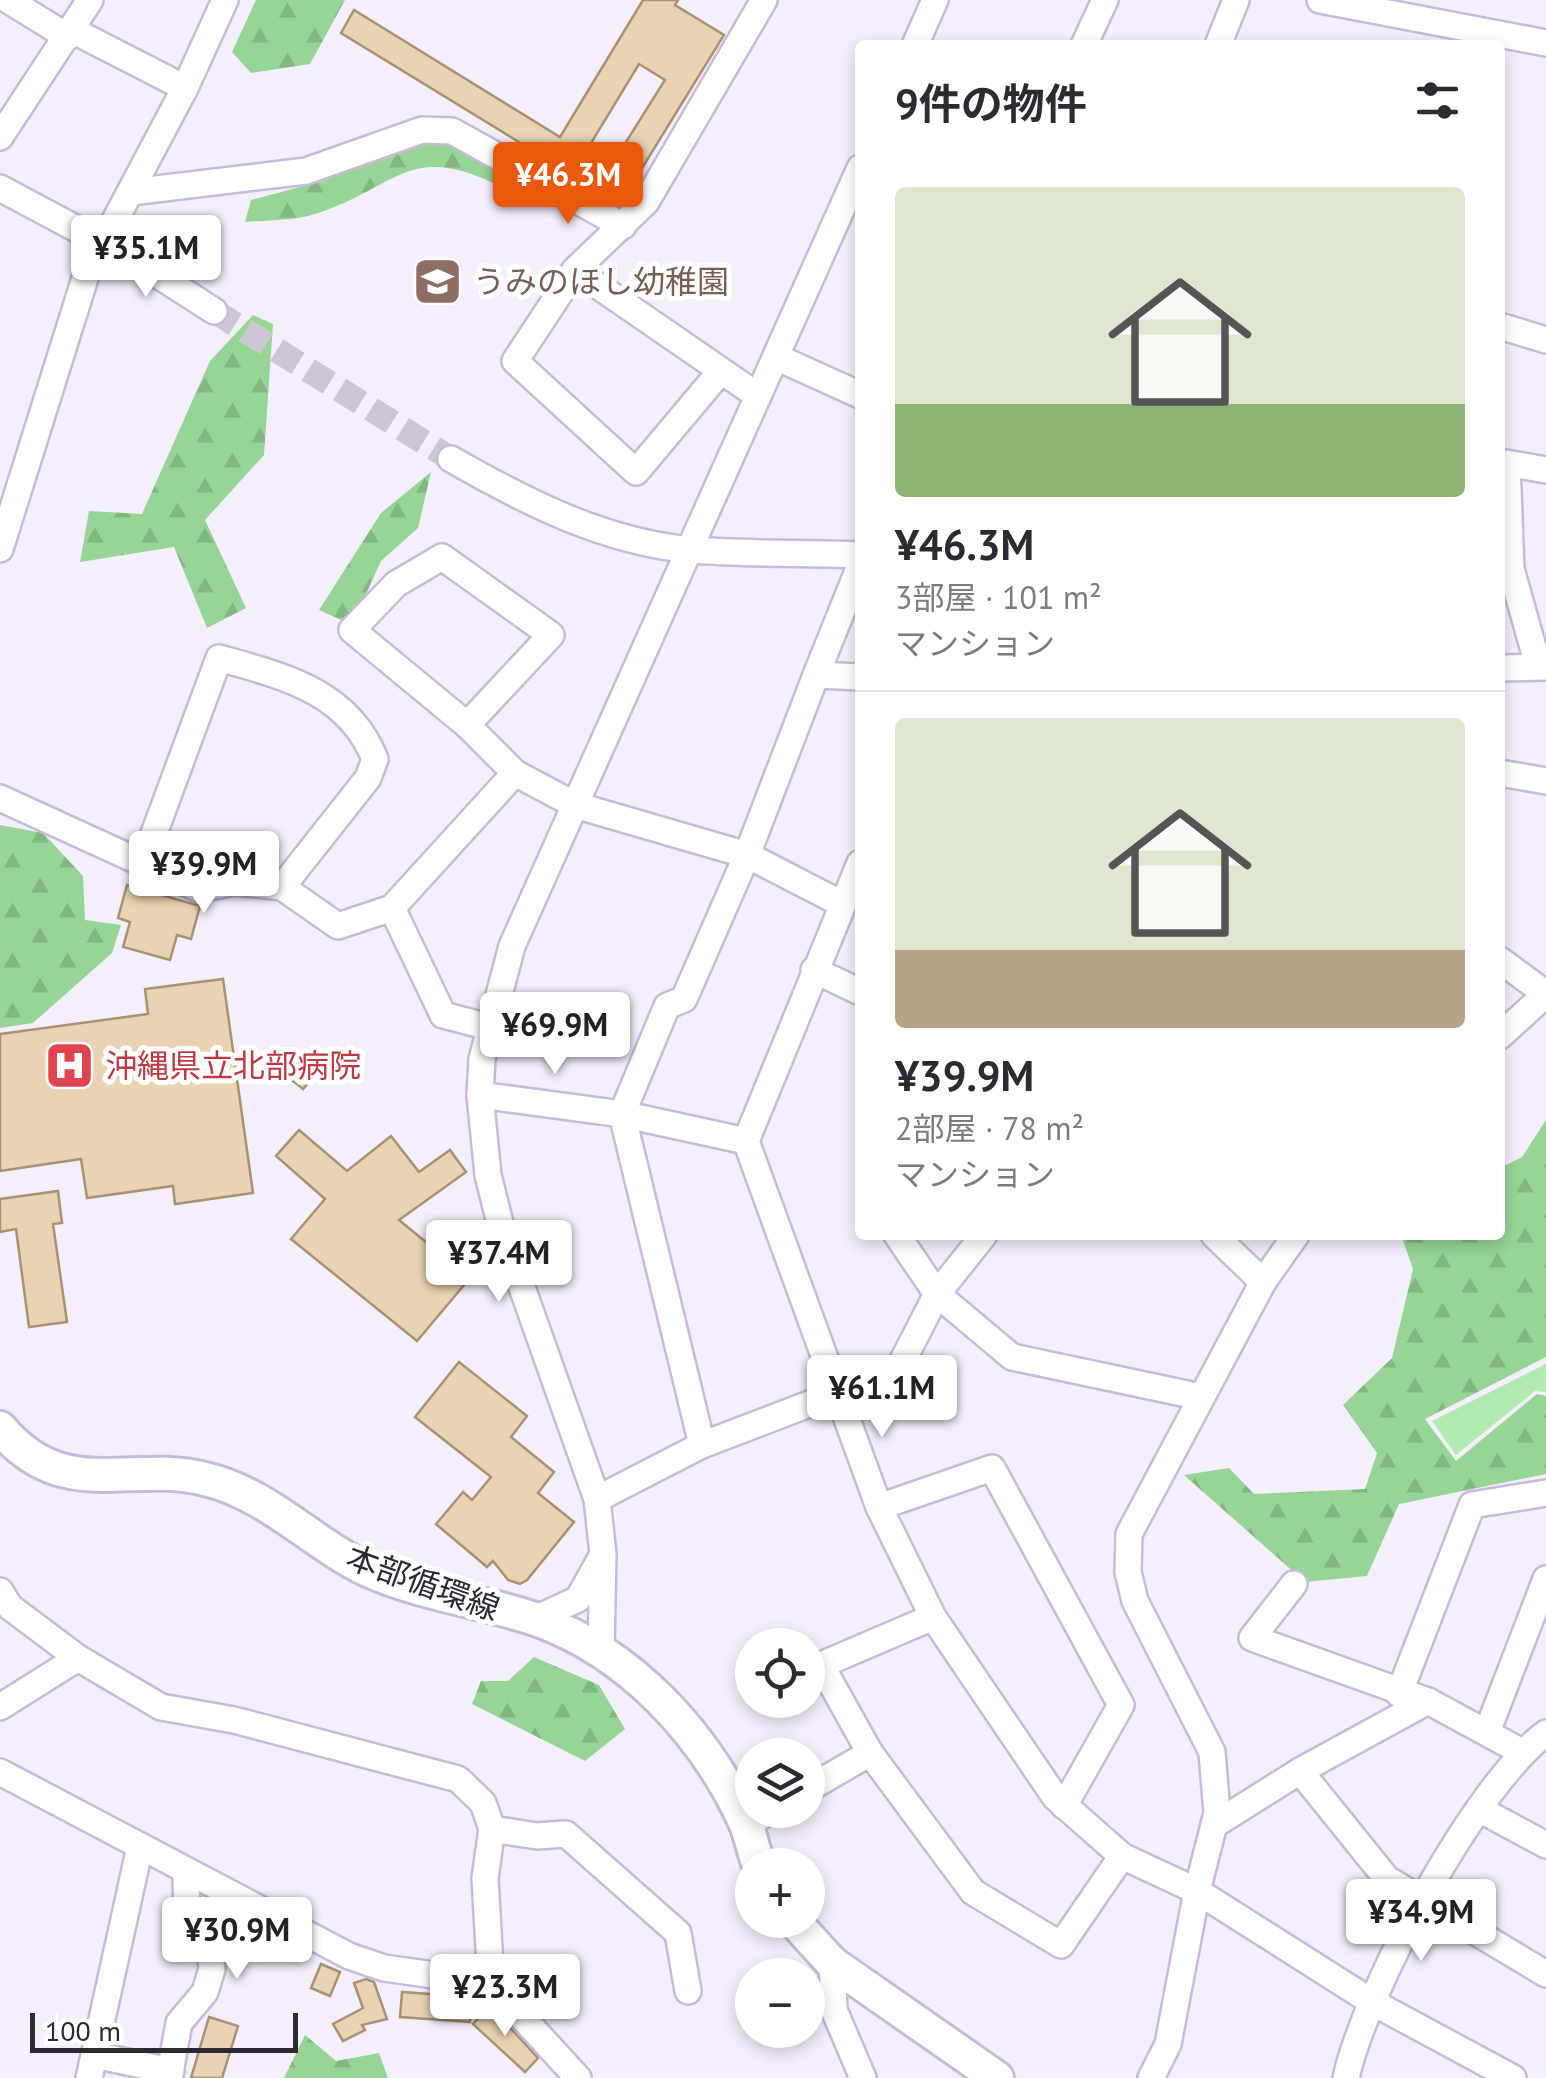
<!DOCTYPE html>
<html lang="ja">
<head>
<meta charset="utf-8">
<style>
	:root { --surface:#fff; --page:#f7f7f7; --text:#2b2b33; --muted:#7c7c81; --line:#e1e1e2; --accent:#ea580c }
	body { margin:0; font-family:"PT Sans","Noto Sans JP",sans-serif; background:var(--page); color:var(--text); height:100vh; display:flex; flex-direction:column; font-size:38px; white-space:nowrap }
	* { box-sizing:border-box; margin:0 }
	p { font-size:32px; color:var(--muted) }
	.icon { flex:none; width:55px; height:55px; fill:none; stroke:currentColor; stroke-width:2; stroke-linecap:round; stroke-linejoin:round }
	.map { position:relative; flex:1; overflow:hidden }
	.drawer { position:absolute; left:855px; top:40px; width:650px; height:1200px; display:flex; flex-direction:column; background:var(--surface); border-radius:10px; box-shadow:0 5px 15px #0003 }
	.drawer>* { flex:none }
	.controls { position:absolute; left:735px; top:1628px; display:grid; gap:20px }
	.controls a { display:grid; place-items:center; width:90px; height:90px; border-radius:50%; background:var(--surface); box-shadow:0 5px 15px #0003; font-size:50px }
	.scale { position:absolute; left:30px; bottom:25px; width:268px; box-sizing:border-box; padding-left:10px; border:5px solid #2e2835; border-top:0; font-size:28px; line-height:35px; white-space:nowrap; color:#2e2835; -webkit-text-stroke:8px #fff; paint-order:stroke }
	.price { position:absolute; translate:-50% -85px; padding:0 22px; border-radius:10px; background:#fff; color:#222; font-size:32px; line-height:65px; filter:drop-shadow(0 2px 5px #0008) }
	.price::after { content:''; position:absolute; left:50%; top:60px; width:30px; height:22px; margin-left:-15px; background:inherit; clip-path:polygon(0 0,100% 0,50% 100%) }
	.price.selected { background:var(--accent); color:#fff }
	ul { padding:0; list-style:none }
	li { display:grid; align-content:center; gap:20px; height:530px; padding:0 40px }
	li+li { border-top:2px solid var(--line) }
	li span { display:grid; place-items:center; height:310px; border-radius:10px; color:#555 }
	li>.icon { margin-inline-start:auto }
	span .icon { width:180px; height:180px; fill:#fffc; stroke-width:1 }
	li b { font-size:42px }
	h2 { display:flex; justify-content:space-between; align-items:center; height:120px; padding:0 40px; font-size:42px }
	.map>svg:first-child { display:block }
</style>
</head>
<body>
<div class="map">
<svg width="1546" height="2078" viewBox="0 0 1546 2078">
	<defs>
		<pattern id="forest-firs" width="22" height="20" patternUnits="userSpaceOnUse" patternTransform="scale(2.5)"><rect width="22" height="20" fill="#96d596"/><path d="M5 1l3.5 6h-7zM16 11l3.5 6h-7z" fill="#82b782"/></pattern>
	</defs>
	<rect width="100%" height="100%" fill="#f5effd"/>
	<path fill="#b2eab1" d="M 1546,1364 L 1546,1392 L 1535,1391 L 1456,1455 L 1432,1421 Z"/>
	<g fill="url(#forest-firs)">
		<path d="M 256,0 L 345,0 L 310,64 L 251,73 L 232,52 Z"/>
		<path d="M 459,141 L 513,168 L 502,187 C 406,140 400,187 315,214 C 294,221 267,220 245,222 L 251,200 L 322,181 L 422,143 Z"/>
		<path d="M 253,315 L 273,324 L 264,455 L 205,520 L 246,608 L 207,628 L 174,547 L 80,562 L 89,511 L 142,514 L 210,361 Z"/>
		<path d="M 431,472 L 418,528 L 381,561 L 352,625 L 319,610 L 381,513 Z"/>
		<path d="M 0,825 L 43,833 L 83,876 L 85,920 L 121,925 L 112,953 L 33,1023 L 0,1028 Z"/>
		<path d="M 1546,1120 L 1546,1357 L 1425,1419 L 1456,1461 L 1537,1394 L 1546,1396 L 1546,1474 L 1399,1504 L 1367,1576 L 1305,1582 L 1184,1475 L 1229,1468 L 1254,1494 L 1365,1489 L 1377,1453 L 1343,1405 L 1392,1358 L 1413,1269 L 1401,1235 L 1500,1235 L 1500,1168 L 1522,1157 Z"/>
		<path d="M 534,1657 L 599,1685 L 625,1729 L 585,1761 L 472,1704 L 481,1681 L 508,1681 Z"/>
		<path d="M 305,2035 L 336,2061 L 379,2053 L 388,2078 L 284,2078 Z"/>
	</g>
	<g fill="#ead3b3" stroke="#a89274" stroke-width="2.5" fill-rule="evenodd">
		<path d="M 643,0 L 678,0 L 675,5 L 724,35 L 620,204 L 341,33 L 354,10 L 560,137 ZM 639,64 L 665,80 L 616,158 L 591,143 Z"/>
		<path d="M 127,885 L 200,906 L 191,939 L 177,935 L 170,960 L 123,947 L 130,922 L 118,918 Z"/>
		<path d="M 223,979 L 253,1193 L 175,1204 L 173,1186 L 87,1198 L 81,1159 L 0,1171 L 0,1034 L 148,1014 L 145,989 Z"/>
		<path d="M 309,1050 L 325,1064 L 303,1089 L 287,1076 Z"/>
		<path d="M 299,1130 L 347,1171 L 391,1136 L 419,1172 L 450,1150 L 466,1172 L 399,1220 L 470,1278 L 417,1341 L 291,1239 L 325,1199 L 276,1156 Z"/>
		<path d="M 58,1191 L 62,1223 L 53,1224 L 67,1322 L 29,1327 L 16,1229 L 0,1232 L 0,1199 Z"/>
		<path d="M 459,1362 L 527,1416 L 511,1437 L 554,1472 L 538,1493 L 574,1522 L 527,1580 L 520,1584 L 508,1580 L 493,1561 L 487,1567 L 436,1524 L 463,1492 L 472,1500 L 491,1477 L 415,1417 Z"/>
		<path d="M 321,1964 L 340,1972 L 330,1996 L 311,1988 Z"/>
		<path d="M 366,1979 L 374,1982 L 387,2019 L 362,2025 L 365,2030 L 343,2041 L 333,2024 L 363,2008 L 354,1983 Z"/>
		<path d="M 402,1992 L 471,1997 L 470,2022 L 400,2017 Z"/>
		<path d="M 490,2006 L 538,2058 L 525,2072 L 473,2024 Z"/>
		<path d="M 209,2017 L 238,2026 L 222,2078 L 191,2078 Z"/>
	</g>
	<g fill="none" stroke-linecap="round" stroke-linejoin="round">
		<path stroke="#cdc7d5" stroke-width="25" stroke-dasharray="25 12" stroke-linecap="butt" d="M 214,311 L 451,459"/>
		<defs>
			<g id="minor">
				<path d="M 8,0 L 68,37"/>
				<path d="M 1320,0 L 1546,43"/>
				<path d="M 72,30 L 185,88"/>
				<path d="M 915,45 L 935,0"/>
				<path d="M 1084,45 L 1105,0"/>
				<path d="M 1218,45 L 1236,0"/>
				<path d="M 0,137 L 90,0"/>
				<path d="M 0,188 L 133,259 L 214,311"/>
				<path d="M 131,192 L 306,171 L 422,130 L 452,131 L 623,226"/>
				<path d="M 575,270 L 758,396"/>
				<path d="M 1500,326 L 1546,340"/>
				<path d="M 776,357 L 860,395"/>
				<path d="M 720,372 L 636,472 L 515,361 L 575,270 L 646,202 L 764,0"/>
				<path d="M 451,459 C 526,502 604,542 692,550 C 748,554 804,553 860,555"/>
				<path d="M 1500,462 L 1546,470"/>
				<path d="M 1507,464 L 1511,569 L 1538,665"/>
				<path d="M 0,549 L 86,275 L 185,88 L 225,0"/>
				<path d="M 442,557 L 551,635 L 467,725 L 352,630 L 396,584 Z"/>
				<path d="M 1500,668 L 1546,667"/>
				<path d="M 816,675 L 860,566"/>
				<path d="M 467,725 L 515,773 L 575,805 L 747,855 L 842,904"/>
				<path d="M 1500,773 L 1546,781"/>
				<path d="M 0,798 L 199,889 L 235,882 L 282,887 L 338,926 L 392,908 L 515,773"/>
				<path d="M 860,863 L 746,1141 L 879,1507 L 933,1617 L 1055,1797 L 1122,1856 L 1197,1891 L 1372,2002 L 1513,2078"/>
				<path d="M 142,866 L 219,658 C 283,676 348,691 375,759 L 368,778 L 282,887"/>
				<path d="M 392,908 L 443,1015 L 489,1027"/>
				<path d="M 1500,960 L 1546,994"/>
				<path d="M 814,970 L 860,992"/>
				<path d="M 1500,1036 L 1546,994"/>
				<path d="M 480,1095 L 622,1114 L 746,1141"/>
				<path d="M 897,1235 L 937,1294 L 1012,1357 L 1201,1397"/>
				<path d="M 1214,1235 L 1263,1282"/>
				<path d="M 702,1445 L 622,1114 L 667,1006 L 684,999 L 747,855 L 816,675 L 860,677"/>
				<path d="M 597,1499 L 702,1445 L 898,1370 L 937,1294 L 984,1235"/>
				<path d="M 879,1507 L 992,1468 L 1121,1705 L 1064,1806"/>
				<path d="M 1294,1584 L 1252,1638 L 1428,1701 L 1520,1751"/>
				<path d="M 0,1591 L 10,1607 L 78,1658 L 161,1707 L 234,1720 L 458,1779 L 483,1803 L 492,1829 L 485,1878 L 491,1983"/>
				<path d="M 933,1617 L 821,1665 L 870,1753 L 973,1892 L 1061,1945 L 1122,1856"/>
				<path d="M 535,1619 L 578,1599 L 601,1558"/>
				<path d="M 601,1650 L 603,1554 L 597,1499 L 502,1231 L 488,1175 L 480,1095 L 482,1059 L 512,946 L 860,168"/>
				<path d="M 1399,1694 L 1472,1505 L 1546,1493"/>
				<path d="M 1428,1701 L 1300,1771 L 1387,1879 L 1546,1974"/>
				<path d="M 0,1707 L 78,1658"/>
				<path d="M 1487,1732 L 1546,1579"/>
				<path d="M 0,1772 L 349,1956 L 384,1968 L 491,1983 L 578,2078"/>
				<path d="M 808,1789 L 870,1753"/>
				<path d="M 1479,1809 L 1546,1845"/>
				<path d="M 746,1825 L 772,1810"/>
				<path d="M 1214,1825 L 1300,1771"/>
				<path d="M 492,1829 L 537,1836 L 566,1834 L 678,1933 L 688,1991"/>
				<path d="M 832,1963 L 834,2010 L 863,2078"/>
				<path d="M 94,2055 L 171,2071"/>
				<path d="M 89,2078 L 140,1847"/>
				<path d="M 169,2078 L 179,2023 L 205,1992 L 212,1969 L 211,1958 L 187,1923 L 186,1874"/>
				<path d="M 1151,2078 L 1168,2044 L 1197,1891 L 1217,1813 L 1212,1752 L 1135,1601 L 1128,1572 L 1129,1534 L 1263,1282 L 1296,1235"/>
				<path d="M 1346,2078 C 1365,1991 1475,1785 1546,1733"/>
			</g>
			<g id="major">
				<path d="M 0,1428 C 64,1504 128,1460 205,1479 C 269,1494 312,1544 370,1571 C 424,1595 483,1601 538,1620 C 631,1654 704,1733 745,1822 C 751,1835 753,1851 759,1865"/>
				<path d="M 793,1920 L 832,1963 L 997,2078"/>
			</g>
		</defs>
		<use href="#minor" stroke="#c9badc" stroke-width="30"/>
		<use href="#major" stroke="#c9badc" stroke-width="38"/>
		<use href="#minor" stroke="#fff" stroke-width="25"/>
		<use href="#major" stroke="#fff" stroke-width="32"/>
	</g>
	<defs>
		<symbol id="school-square" viewBox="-11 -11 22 22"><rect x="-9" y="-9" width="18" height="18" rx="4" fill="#8d6e63" stroke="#fff"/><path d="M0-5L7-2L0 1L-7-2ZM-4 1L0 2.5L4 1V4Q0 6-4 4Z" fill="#fff"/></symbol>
		<symbol id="hospital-square" viewBox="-11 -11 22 22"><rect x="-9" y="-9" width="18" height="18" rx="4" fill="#e0444e" stroke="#fff"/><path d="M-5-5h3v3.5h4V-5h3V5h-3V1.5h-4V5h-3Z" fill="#fff"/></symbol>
	</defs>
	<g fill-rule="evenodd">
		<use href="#school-square" x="410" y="254" width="55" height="55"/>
		<use href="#hospital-square" x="42" y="1038" width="55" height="55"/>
	</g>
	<g text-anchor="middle" stroke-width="10" stroke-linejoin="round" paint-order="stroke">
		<g font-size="32" fill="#785e54" stroke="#fff" text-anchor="start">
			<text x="473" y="293">うみのほし幼稚園</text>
		</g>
		<g font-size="32" fill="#be3a42" stroke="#fff" text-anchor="start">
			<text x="105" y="1077">沖縄県立北部病院</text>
		</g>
		<g font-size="32" fill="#2e2835" stroke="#fff">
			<text transform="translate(423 1583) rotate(20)" y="11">本部循環線</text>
		</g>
	</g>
</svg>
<div class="controls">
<a><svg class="icon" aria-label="locate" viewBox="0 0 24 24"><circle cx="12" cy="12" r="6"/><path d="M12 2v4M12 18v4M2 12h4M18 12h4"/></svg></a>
<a><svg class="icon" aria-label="layers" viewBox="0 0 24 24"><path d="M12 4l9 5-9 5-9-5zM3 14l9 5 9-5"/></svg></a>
<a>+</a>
<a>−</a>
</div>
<div class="scale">100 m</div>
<b class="price selected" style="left:568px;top:227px">¥46.3M</b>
<b class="price" style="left:146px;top:300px">¥35.1M</b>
<b class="price" style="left:204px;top:916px">¥39.9M</b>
<b class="price" style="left:555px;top:1077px">¥69.9M</b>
<b class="price" style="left:499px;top:1305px">¥37.4M</b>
<b class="price" style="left:882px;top:1440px">¥61.1M</b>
<b class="price" style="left:1421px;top:1964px">¥34.9M</b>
<b class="price" style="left:237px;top:1982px">¥30.9M</b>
<b class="price" style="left:505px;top:2039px">¥23.3M</b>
<section class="drawer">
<h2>9件の物件<svg class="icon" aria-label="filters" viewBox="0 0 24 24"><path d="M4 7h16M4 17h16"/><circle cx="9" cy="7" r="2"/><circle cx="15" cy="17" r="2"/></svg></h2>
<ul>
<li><span style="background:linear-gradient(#dfe7d0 70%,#8fb573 0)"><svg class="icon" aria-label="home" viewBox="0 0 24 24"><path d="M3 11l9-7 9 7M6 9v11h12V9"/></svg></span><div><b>¥46.3M</b><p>3部屋 · 101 m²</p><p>マンション</p></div></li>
<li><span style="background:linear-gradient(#dfe7d0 75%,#b9a48a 0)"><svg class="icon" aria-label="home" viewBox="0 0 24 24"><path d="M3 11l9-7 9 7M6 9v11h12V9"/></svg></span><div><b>¥39.9M</b><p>2部屋 · 78 m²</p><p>マンション</p></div></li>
</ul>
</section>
</div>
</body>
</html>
